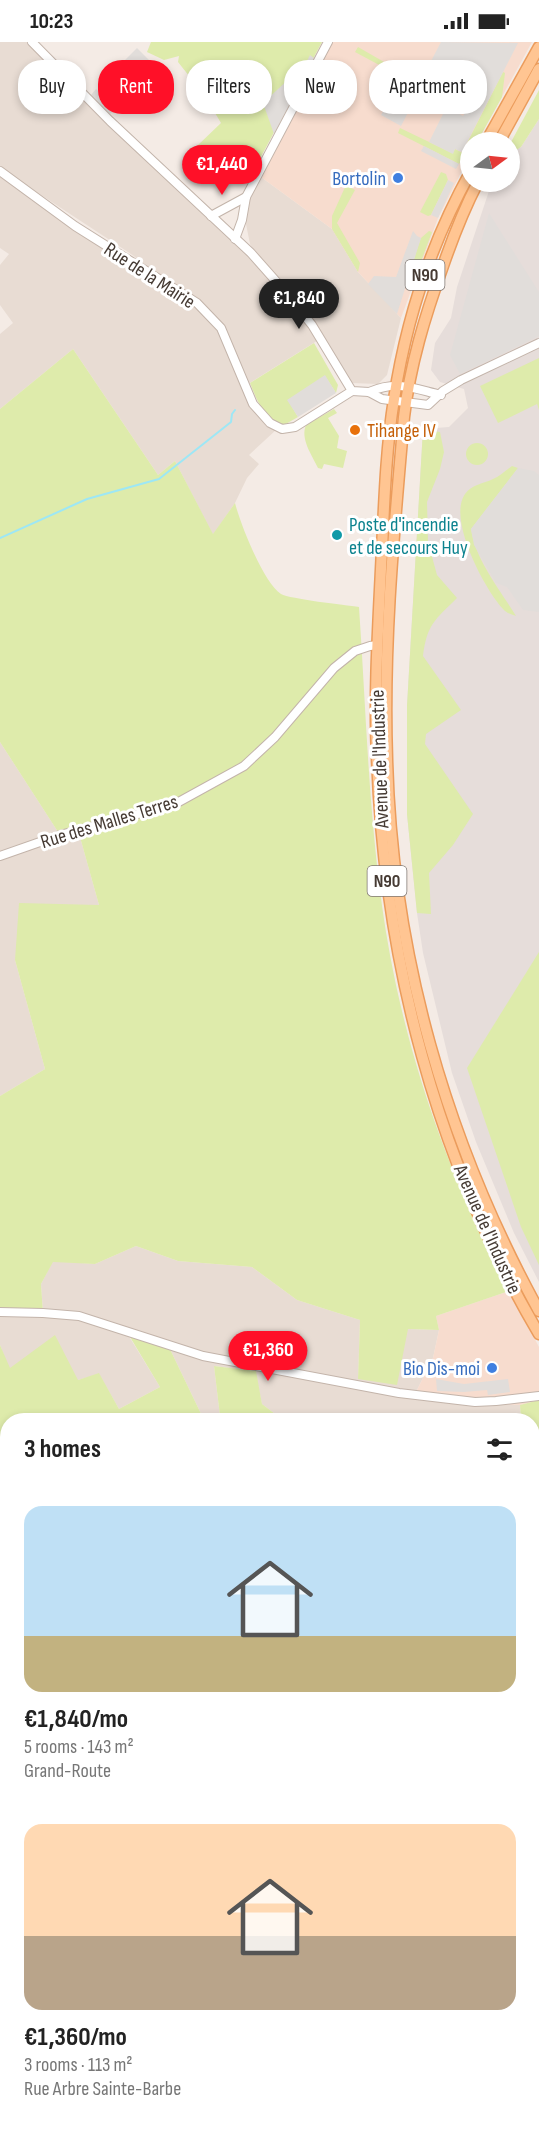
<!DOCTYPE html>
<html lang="en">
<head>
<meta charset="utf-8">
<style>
	:root { --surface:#fff; --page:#f6f6f6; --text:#222; --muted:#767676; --accent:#ff1028 }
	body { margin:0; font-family:"Sofia Sans Condensed",sans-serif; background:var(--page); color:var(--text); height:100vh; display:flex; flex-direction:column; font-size:22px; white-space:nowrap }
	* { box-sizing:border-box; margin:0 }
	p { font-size:20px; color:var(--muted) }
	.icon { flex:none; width:33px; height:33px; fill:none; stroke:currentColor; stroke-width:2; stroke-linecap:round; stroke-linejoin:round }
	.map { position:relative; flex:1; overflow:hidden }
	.side { position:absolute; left:0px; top:1371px; width:540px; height:720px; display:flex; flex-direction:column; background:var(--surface); border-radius:24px 24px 0 0; box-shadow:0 3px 9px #0003 }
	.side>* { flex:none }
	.hud { position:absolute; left:18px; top:18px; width:504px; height:54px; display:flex; gap:12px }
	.needle { width:39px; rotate:75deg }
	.controls { position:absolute; left:460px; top:90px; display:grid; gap:12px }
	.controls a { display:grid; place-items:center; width:60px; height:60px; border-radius:50%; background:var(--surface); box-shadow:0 3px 9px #0003; font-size:30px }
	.price { position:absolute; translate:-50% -51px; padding:0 14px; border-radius:21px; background:var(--accent); color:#fff; font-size:20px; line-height:39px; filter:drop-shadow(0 2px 3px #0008) }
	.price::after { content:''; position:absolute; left:50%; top:36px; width:18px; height:14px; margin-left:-9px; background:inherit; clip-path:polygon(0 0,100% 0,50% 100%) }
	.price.selected { background:#222; color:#fff }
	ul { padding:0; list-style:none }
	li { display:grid; align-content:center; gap:12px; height:318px; padding:0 24px }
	li span { display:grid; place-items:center; height:186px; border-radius:18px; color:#555 }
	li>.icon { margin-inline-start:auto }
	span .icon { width:108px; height:108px; fill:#fffc; stroke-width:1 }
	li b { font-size:26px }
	h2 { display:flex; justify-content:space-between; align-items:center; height:72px; padding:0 24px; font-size:26px }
	.tag { padding:0 21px; border-radius:24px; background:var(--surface); box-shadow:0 3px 9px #0003; font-size:21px; line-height:54px }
	.tag.selected { background:var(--accent); color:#fff }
	.status { display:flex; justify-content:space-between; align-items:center; height:42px; padding:0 30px; background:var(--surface); direction:ltr }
	.status svg { height:16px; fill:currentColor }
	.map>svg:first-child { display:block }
</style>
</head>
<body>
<div class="status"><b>10:23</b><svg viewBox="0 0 49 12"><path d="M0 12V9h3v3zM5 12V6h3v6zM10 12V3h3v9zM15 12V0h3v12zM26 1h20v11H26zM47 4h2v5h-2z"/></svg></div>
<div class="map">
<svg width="539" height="2091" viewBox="0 0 539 2091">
	<rect width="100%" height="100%" fill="#f4ebe5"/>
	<g fill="#e8dcd3">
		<path d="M 0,0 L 32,0 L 251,211 L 254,208 L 250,202 L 246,182 L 249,160 L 261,135 L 332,187 L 358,230 L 401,276 L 387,333 L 378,342 L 351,341 L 320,297 L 245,344 L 221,286 L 197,261 L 131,212 L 0,126 Z"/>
		<path d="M 0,135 L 120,219 L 196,262 L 219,288 L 252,365 L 276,388 L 249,413 L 259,422 L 247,436 L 235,461 L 213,493 L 175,419 L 158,433 L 73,307 L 0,367 L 0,292 L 13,281 L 0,263 L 0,223 L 9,212 L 0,206 Z"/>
		<path d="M 0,700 L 60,793 L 78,788 L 99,863 L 15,918 L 45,1027 L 0,1054 Z"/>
		<path d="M 136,1204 L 178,1219 L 252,1225 L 297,1258 L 360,1278 L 358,1337 L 407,1287 L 439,1288 L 433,1316 L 417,1348 L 418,1358 L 520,1363 L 521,1378 L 389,1378 L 381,1374 L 362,1378 L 283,1378 L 262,1362 L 255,1329 L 214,1324 L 220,1374 L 204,1378 L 168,1303 L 127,1291 L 160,1345 L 119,1367 L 99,1332 L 78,1338 L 9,1327 L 0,1303 L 0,1269 L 43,1270 L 41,1242 L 53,1219 L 95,1222 Z"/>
		<path d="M 539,2010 L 539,2091 L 431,2091 L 427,2084 L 532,2084 L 533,2013 Z"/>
	</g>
	<g fill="#f7dcce">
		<path d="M 332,0 L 532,0 L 477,100 L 471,100 L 471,111 L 438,176 L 401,276 L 358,230 L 332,187 L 261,135 Z"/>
		<path d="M 509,1249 L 539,1305 L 539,1358 L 520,1363 L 418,1358 L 417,1348 L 433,1316 L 439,1288 L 436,1274 Z"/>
	</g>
	<path fill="#e6ddda" d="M 539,77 L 539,1240 L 514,1191 L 476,1100 L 452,1031 L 423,911 L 417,871 L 407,772 L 407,664 L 423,387 L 449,385 L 468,366 L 464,347 L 440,340 L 431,328 L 435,301 L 451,276 L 457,245 L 492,140 L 510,140 L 510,112 L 521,105 Z"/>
	<g fill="#deebab">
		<path d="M 151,0 L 322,0 L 255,126 L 228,138 L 197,104 L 221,81 L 205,54 L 178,20 L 179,14 L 164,18 L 147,10 Z"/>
		<path d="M 358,5 L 398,28 L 396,32 L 355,10 Z"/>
		<path d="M 503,30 L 505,31 L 502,55 L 477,100 L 471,100 L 471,106 L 465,105 Z"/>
		<path d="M 539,48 L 539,77 L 521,105 L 510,112 L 510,102 Z"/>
		<path d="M 400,86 L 452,111 L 455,107 L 465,112 L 459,122 L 398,91 Z"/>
		<path d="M 441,130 L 446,132 L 448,138 L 431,173 L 428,174 L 420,170 Z"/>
		<path d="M 346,143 L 355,148 L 337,181 L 360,221 L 358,230 L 332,187 L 332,174 Z"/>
		<path d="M 429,189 L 432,190 L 413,241 L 406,239 L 421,196 Z"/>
		<path d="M 314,301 L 338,343 L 336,351 L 325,334 L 288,358 L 298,375 L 284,383 C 264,377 257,359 250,341 Z"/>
		<path d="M 73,307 L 158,433 L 175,419 L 213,492 L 235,461 C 240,481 264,542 281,552 C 290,557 345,563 359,565 C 367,681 369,799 390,913 C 412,1031 453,1143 509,1249 L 436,1274 L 439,1288 L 408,1287 L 397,1343 L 358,1337 L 360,1278 L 297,1258 L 252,1225 L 178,1219 L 136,1204 L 95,1222 L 53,1220 L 41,1242 L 43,1271 L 0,1270 L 0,1054 L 45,1027 L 15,918 L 19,861 L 99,863 L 78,788 L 60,793 L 0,700 L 0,367 Z"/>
		<path d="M 539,316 L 539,368 L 537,362 L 498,381 L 480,344 Z"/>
		<path d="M 334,367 L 337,371 L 328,376 L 339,394 L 337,406 L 347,409 L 343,426 L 324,422 L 322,427 L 318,426 C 312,413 300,397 306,383 Z"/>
		<path d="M 423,387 L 440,390 L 444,410 L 440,427 L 427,460 L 428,500 L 437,533 L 457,556 C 435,578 427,582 423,614 L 461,668 L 426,692 L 425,702 L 473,772 L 453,803 L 429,831 L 431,872 L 417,871 L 407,772 L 407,664 Z"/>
		<circle cx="477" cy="412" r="11"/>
		<path d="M 512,424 L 518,426 L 471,487 C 476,519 499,546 516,574 C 511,572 506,571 503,567 C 485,548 447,477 465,452 C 472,442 483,442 493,437 C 500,434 506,428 512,424 Z"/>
		<path d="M 539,910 L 539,1223 L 521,1185 L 467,1026 Z"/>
		<path d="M 127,1290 L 168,1303 L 204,1378 L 220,1374 L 214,1324 L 256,1329 L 262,1362 L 283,1378 L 8,1378 L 7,2024 L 0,2011 L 0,1303 L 10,1326 L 55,1293 L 78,1338 L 99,1331 L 119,1367 L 160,1345 Z"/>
		<path d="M 539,1358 L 539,1407 L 533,1407 L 532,1378 L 521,1378 L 520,1363 Z"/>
		<path d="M 539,1936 L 539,2010 L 533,2013 L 533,1940 Z"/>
		<path d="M 42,2084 L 427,2084 L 431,2091 L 47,2091 Z"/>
	</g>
	<g fill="#e1ddda">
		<path d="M 441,0 L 518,1 L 462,110 L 455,107 L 453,112 L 429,100 L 443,72 L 413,55 L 417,48 L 463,74 L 479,47 L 430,21 Z"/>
		<path d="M 137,6 L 162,31 L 150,43 L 133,25 L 129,28 L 122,21 Z"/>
		<path d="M 310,13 L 314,16 L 274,92 L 263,61 L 306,21 Z"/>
		<path d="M 397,43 L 411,51 L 408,58 L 413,61 L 401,84 L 381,73 Z"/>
		<path d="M 96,47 L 116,66 L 110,72 L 91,53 Z"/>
		<path d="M 424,104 L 459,122 L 456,127 L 421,109 Z"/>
		<path d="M 448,138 L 454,141 L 438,176 L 431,173 Z"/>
		<path d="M 489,171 L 539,250 L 539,294 L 460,332 L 450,313 Z"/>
		<path d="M 413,189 L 417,194 L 421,196 L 397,272 L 368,242 L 374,234 L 396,235 Z"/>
		<path d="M 325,333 L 336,351 L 298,375 L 287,358 Z"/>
		<path d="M 518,426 L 534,429 L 539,433 L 539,570 L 523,568 L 507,545 L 496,541 L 474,503 L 471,487 Z"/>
		<path d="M 436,1337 L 464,1342 L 508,1337 L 510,1350 L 488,1353 L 487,1348 L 464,1350 L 437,1349 Z"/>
	</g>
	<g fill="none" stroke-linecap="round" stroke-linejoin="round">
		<g stroke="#9de7f5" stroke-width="2">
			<path d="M 0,496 L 87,457 L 159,437 L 231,380 L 232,372 L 235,368"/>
			<path d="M 372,1378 L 374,1373 L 377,1373 L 382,1376 L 392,1372"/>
			<path d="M 532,1402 L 539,1404"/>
			<path d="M 0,1470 L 8,1469"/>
			<path d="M 532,1845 L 539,1843"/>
			<path d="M 0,1948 L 8,1947"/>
		</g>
		<defs>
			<g id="minor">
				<path d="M 32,0 L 110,79 L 251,211 L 282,246 L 312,283 L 352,349 L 369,350 L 382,357 L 428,363 L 443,349 L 461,338 L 539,301"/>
				<path d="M 0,129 L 75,184 L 197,261 L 221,286 L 253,362 L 270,381 L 282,387 L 295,385 L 352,349"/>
				<path d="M 211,174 L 246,155"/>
				<path d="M 235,197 L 242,178 L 246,155 L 328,0"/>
				<path d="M 369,350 C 398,338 412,346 441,353"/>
				<path d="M 0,814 L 60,793 L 175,762 L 244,724 L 275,695 L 334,626 L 355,609 L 370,604 L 377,603"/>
				<path d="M 0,1270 L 43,1271 L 79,1274 L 203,1314 L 399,1351 L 475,1360 L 496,1359 L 539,1354"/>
				<path d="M 532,1973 L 539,1970"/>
				<path d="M 324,2091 L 335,2084"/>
				<path d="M 535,2091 L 539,2089"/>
			</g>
			<g id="major">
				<path d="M 486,100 L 539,5"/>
				<path d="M 499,100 L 539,27"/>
				<path d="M 471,129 C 432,199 406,278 394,357 C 385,413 384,471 381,527 C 378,589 374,652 377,715 C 384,917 436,1117 539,1292"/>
				<path d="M 478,140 C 464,167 453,195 443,224 C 425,274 410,323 404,375 C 394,489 383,603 387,717 C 392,911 446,1100 539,1269"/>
			</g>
		</defs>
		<use href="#minor" stroke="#c3b4aa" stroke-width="10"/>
		<use href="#major" stroke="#eb9c5c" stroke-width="13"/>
		<use href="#minor" stroke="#fff" stroke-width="8"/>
		<use href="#major" stroke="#ffc592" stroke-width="10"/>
	</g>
	<g fill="#3f7fe0" stroke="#fff" stroke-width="2">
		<circle cx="398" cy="136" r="6"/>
		<circle cx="492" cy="1326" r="6"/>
	</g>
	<circle fill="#e8710a" stroke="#fff" stroke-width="2" cx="355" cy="388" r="6"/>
	<circle fill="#0f9aa8" stroke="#fff" stroke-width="2" cx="337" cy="493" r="6"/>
	<g text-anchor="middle" stroke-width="6" stroke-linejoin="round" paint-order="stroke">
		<g fill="#fff" stroke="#7e7671" stroke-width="1.5">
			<rect x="405.5" y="218" width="39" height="30" rx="4.5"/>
			<rect x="367.5" y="824" width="39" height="30" rx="4.5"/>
		</g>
		<g font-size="18" font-weight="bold" fill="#463b34">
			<text x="425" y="239">N90</text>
			<text x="387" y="845">N90</text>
		</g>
		<g font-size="20" fill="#366cbe" stroke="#fff" text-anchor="end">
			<text x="386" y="143">Bortolin</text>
			<text x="480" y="1333">Bio Dis-moi</text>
		</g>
		<g font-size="20" fill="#463b34" stroke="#fff">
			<text transform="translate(150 233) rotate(33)" y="7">Rue de la Mairie</text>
			<text transform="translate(379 717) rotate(-92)" y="7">Avenue de l'Industrie</text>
			<text transform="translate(109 779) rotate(-17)" y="7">Rue des Malles Terres</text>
			<text transform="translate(488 1187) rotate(66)" y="7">Avenue de l'Industrie</text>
		</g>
		<g font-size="20" fill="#c56008" stroke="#fff" text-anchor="start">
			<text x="367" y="395">Tihange IV</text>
		</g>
		<g font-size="20" fill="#0d838f" stroke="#fff" text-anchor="start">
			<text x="349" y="489">Poste d'incendie<tspan x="349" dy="23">et de secours Huy</tspan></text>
		</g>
	</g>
</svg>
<div class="controls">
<a><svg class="needle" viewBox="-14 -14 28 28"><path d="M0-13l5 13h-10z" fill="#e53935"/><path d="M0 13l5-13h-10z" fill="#767676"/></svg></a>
</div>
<b class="price" style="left:222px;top:154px">€1,440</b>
<b class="price selected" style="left:299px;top:288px">€1,840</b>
<b class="price" style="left:268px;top:1340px">€1,360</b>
<div class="hud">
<a class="tag">Buy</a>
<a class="tag selected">Rent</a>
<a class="tag">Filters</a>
<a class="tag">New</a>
<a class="tag">Apartment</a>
</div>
<section class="side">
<h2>3 homes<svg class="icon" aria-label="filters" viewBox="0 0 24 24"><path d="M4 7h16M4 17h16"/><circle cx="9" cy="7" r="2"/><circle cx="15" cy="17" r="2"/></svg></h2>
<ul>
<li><span style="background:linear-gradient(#bfe0f5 70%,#c2b280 0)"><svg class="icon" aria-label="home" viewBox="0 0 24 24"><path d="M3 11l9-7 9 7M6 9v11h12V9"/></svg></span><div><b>€1,840/mo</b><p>5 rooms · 143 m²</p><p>Grand-Route</p></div></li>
<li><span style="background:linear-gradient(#ffd9b3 60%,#b9a48a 0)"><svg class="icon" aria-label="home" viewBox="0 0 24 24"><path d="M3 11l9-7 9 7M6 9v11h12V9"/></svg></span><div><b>€1,360/mo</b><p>3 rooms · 113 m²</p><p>Rue Arbre Sainte-Barbe</p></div></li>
</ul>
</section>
</div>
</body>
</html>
